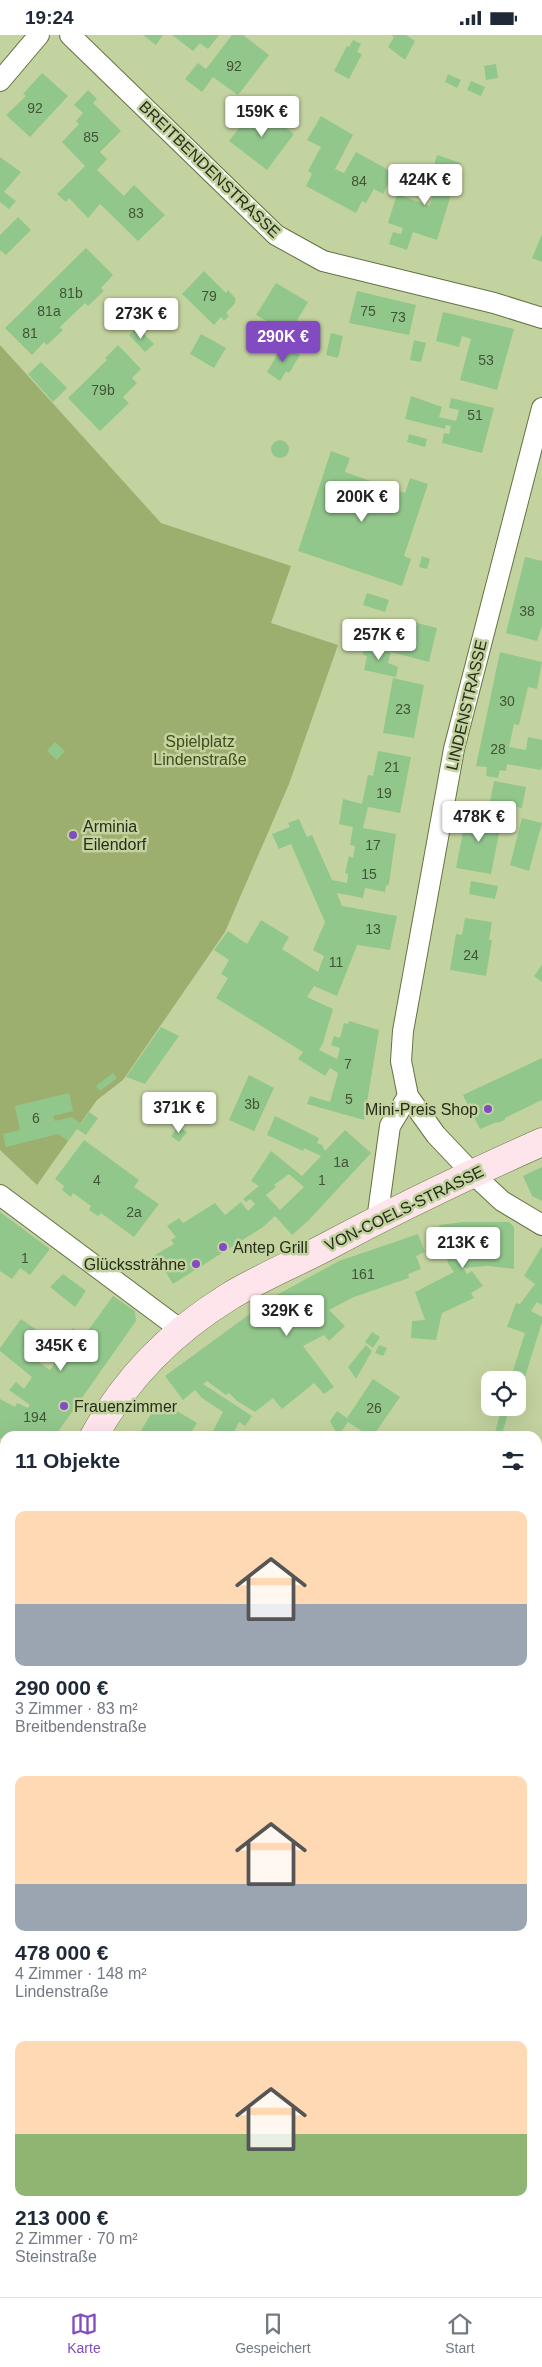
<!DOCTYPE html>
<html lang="de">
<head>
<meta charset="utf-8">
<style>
	:root { --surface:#fff; --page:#f2f2f3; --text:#1f2937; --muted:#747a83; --line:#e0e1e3; --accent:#834bc2 }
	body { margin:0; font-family:Helvetica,sans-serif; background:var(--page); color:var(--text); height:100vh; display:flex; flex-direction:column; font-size:19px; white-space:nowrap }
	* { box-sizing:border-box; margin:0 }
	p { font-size:16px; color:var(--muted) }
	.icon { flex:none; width:28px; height:28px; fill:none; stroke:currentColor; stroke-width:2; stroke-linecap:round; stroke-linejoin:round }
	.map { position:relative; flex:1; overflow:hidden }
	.side { position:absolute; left:0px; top:1396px; width:542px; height:866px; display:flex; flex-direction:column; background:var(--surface); border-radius:15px 15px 0 0; box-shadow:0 5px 20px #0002 }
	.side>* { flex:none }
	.buttons { position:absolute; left:481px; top:1336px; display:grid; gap:10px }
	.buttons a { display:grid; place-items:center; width:45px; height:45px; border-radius:10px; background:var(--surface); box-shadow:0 5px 20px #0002; font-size:25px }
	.price { position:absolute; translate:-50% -42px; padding:0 11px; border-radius:5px; background:#fff; color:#222; font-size:16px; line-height:32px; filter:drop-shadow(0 1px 2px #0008) }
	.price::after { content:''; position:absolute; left:50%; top:30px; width:15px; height:11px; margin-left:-8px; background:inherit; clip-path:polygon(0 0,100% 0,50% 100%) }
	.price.selected { background:var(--accent); color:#fff }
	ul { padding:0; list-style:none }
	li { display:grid; align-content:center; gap:10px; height:265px; padding:0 15px }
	li span { display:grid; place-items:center; height:155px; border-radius:10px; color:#555 }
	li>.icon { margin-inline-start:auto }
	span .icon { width:90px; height:90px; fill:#fffc; stroke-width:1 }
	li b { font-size:21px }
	h2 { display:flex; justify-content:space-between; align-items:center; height:60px; padding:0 15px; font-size:21px }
	.status { display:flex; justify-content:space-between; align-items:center; height:35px; padding:0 25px; background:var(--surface); direction:ltr }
	.status svg { height:14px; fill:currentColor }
	.tab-bar { display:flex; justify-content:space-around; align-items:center; height:70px; border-top:1px solid var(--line); background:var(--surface); font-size:14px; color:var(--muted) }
	.tab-bar a { display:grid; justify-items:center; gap:2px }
	.tab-bar .selected { color:var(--accent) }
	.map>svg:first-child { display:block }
</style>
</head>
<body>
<div class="status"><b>19:24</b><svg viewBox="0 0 49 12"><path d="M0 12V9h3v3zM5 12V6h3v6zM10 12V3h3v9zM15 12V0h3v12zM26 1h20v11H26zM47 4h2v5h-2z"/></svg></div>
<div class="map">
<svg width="542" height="2262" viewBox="0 0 542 2262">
	<rect width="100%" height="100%" fill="#c3d39f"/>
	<path fill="#9caf6e" d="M 0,310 L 161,488 L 291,531 L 271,588 L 338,610 L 289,749 L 225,897 L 123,1045 L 97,1065 L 37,1150 L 0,1115 Z"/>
	<g fill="#92c78c" fill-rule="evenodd">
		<path d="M 143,0 L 163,0 L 156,10 Z"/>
		<path d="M 172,0 L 219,0 L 208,14 L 200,8 L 193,16 Z"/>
		<path d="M 232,0 L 243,0 L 269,20 L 238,60 L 213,42 L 202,57 L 185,44 L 198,28 L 206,34 Z"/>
		<path d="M 391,0 L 406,0 L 415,6 L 405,25 L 388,12 L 394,2 Z"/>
		<path d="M 353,5 L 361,9 L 357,17 L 362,19 L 349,44 L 334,36 L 347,11 L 349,12 Z"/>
		<path d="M 496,29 L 498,43 L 486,45 L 484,31 Z"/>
		<path d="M 42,38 L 68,61 L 30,102 L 6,80 L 26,61 L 23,59 Z"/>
		<path d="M 448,39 L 461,45 L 457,53 L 445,47 Z"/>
		<path d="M 471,46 L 485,52 L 481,61 L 467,55 Z"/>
		<path d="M 88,55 L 97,64 L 93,68 L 121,96 L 100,117 L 107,124 L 97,135 L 124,161 L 134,150 L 165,180 L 138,206 L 100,169 L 88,183 L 69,163 L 66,167 L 57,159 L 85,131 L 62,107 L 79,89 L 76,86 L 83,78 L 74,70 Z"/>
		<path d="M 257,70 L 294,99 L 267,135 L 229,106 Z"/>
		<path d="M 321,81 L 353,100 L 335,134 L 344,138 L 356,117 L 394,138 L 383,159 L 374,154 L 366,168 L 362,166 L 356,178 L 306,151 L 312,139 L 308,136 L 321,112 L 307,105 Z"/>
		<path d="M 437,120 L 461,128 L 437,205 L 413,197 L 407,215 L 389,209 L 393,197 L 401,199 L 403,193 L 388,188 L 397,159 L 430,171 L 433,159 L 427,155 Z"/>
		<path d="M 0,122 L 21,137 L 4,157 L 16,166 L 9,174 L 0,167 Z"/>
		<path d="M 18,182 L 31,195 L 6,220 L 0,215 L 0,200 Z"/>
		<path d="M 542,199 L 542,227 L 532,223 Z"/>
		<path d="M 86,213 L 113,240 L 101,253 L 104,256 L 88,271 L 85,268 L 60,292 L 63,295 L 47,310 L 44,307 L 32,320 L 5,293 Z"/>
		<path d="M 204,236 L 226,258 L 228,255 L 236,264 L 234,266 L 236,267 L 226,278 L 229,281 L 224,286 L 221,282 L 214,290 L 182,259 Z"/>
		<path d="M 276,248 L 308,267 L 289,299 L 256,280 Z"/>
		<path d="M 357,256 L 416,270 L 409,300 L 349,288 Z"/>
		<path d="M 443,277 L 514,294 L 497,355 L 460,345 L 471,304 L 462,301 L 459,312 L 436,306 Z"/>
		<path d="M 137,292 L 154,309 L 145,317 L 129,300 Z"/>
		<path d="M 331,298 L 343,301 L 338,323 L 326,320 Z"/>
		<path d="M 201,299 L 226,313 L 214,333 L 190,319 Z"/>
		<path d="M 414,305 L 426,308 L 421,327 L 410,325 Z"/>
		<path d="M 118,310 L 141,334 L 132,343 L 137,348 L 123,362 L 129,368 L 100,396 L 68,363 L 107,325 L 105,323 Z"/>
		<path d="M 283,310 L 300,320 L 289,338 L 286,336 L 280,346 L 267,337 Z"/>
		<path d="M 41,327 L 67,353 L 53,367 L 28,339 Z"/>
		<path d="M 411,361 L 442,372 L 439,382 L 456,386 L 459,375 L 449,373 L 451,363 L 494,373 L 482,418 L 442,408 L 444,398 L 449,399 L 451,391 L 446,390 L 445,394 L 405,384 Z"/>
		<path d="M 409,399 L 427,404 L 425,412 L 407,407 Z"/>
		<circle cx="280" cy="414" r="9"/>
		<path d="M 331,416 L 350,423 L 345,437 L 405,458 L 410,443 L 428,449 L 404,521 L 411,524 L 402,551 L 298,516 Z"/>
		<path d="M 422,521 L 430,524 L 427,534 L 419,532 Z"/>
		<path d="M 525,522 L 542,526 L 542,591 L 537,606 L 506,598 Z"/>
		<path d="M 367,558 L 389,565 L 385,577 L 363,570 Z"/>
		<path d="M 401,584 L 437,593 L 429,627 L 391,617 Z"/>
		<path d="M 365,609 L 391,616 L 388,628 L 398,632 L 396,642 L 364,635 L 367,621 L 363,620 Z"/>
		<path d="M 500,617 L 542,627 L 537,654 L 528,652 L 519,690 L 514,689 L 509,712 L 526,715 L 528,702 L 542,705 L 542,730 L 541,735 L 507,729 L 506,736 L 500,735 L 498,743 L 486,741 L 487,732 L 476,731 Z"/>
		<path d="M 393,643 L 424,650 L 414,703 L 383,698 Z"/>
		<path d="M 55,707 L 65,716 L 57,725 L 47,716 Z"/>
		<path d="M 378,716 L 411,722 L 400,778 L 368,772 L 363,793 L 396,799 L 389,849 L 386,851 L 385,857 L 365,853 L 363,863 L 337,858 L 342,871 L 397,881 L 390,915 L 358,910 L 358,908 L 337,961 L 314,951 L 307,962 L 333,974 L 323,1008 L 319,1015 L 337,1024 L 340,1013 L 331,1010 L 334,1001 L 340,1003 L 344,988 L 348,989 L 349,986 L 379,995 L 364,1085 L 307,1069 L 310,1061 L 330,1067 L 338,1038 L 330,1033 L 325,1041 L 298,1024 L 303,1017 L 216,963 L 228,943 L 221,939 L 229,925 L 214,915 L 228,896 L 247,909 L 261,885 L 289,902 L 282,914 L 318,937 L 324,921 L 313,915 L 325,887 L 291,809 L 279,814 L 272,799 L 290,792 L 288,788 L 299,784 L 307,802 L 312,800 L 332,845 L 347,848 L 348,839 L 345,838 L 349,821 L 353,823 L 355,811 L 350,810 L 353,792 L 339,789 L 343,764 L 362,769 L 368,740 L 373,741 Z"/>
		<path d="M 494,746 L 526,752 L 522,773 L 490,766 Z"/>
		<path d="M 467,776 L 502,783 L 491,839 L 456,833 Z"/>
		<path d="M 522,783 L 542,788 L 529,836 L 510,830 Z"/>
		<path d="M 471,846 L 498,851 L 495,864 L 469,859 Z"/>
		<path d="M 465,883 L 492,887 L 489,905 L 492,905 L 486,941 L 450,935 L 456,899 L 462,900 Z"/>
		<path d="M 542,930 L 542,947 L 534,941 Z"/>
		<path d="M 161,992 L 179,1001 L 145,1049 L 126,1042 Z"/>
		<path d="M 542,1023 L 542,1065 L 505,1083 L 505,1085 L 497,1088 L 497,1087 L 480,1094 L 463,1060 Z"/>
		<path d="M 113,1038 L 117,1043 L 100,1056 L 96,1051 Z"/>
		<path d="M 249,1040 L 274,1053 L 254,1096 L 229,1085 Z"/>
		<path d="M 69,1058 L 73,1076 L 53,1081 L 55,1086 L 72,1082 L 81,1089 L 89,1077 L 98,1083 L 86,1100 L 77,1094 L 68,1106 L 58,1099 L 6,1112 L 3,1099 L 20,1095 L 15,1071 Z"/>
		<path d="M 275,1081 L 319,1103 L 317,1108 L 322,1110 L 325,1116 L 345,1095 L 371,1118 L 308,1186 L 292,1200 L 275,1181 L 263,1192 L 173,1249 L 155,1220 L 174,1209 L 171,1205 L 176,1202 L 167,1191 L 179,1183 L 183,1188 L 215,1168 L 225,1180 L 241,1167 L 248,1176 L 255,1169 L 250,1164 L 246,1167 L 243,1164 L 259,1151 L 251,1146 L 271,1116 L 302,1141 L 321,1121 L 304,1113 L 303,1116 L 267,1100 ZM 289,1139 L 304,1152 L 280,1175 L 266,1160 L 276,1152 L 274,1150 Z"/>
		<path d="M 179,1091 L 187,1097 L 179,1107 L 171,1101 Z"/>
		<path d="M 84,1105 L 139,1145 L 134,1152 L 159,1169 L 134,1202 L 101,1178 L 98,1181 L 89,1175 L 91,1171 L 73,1158 L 71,1162 L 62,1155 L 64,1151 L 55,1144 Z"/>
		<path d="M 542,1132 L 542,1166 L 532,1161 L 523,1141 Z"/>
		<path d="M 0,1177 L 50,1214 L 30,1240 L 20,1233 L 12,1244 L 0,1236 Z"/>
		<path d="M 463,1187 L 509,1187 L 514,1192 L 514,1234 L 487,1231 L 463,1233 L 467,1239 L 472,1236 L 483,1251 L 471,1258 L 474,1263 L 442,1278 L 436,1305 L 411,1303 L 412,1286 L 425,1285 L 415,1257 L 454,1237 L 448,1228 L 439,1190 Z"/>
		<path d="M 418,1199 L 425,1217 L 416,1221 L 421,1234 L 408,1239 L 409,1243 L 354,1262 L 329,1275 L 345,1291 L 329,1306 L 324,1300 L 303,1311 L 334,1352 L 324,1359 L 314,1348 L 282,1374 L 273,1363 L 255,1377 L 237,1366 L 229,1358 L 226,1360 L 207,1346 L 203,1349 L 252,1381 L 245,1391 L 239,1387 L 232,1401 L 224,1401 L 213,1396 L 223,1377 L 202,1363 L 195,1355 L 183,1365 L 165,1341 L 269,1265 L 287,1288 L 273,1262 L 339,1226 Z"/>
		<path d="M 542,1211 L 542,1270 L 537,1267 L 531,1276 L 542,1282 L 542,1287 L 521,1355 L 518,1353 L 518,1345 L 510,1345 L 525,1298 L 507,1292 L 516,1268 L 520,1269 L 535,1249 L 524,1241 Z"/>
		<path d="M 63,1239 L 86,1256 L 75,1272 L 50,1252 Z"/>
		<path d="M 113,1261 L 135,1276 L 136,1286 L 55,1401 L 5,1401 L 5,1405 L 0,1403 L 0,1364 L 15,1372 L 17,1368 L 28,1373 L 30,1370 L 9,1355 L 16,1347 L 24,1354 L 32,1342 L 0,1316 L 0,1313 L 21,1284 L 38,1296 L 23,1316 L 50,1335 L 67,1310 L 63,1306 L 73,1293 L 84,1301 Z"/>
		<path d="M 372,1297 L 380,1302 L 373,1313 L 365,1307 Z"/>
		<path d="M 366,1310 L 372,1316 L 356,1344 L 348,1332 Z"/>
		<path d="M 379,1310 L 387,1313 L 383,1321 L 375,1318 Z"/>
		<path d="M 373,1344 L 400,1362 L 373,1401 L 370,1401 L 348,1387 L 338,1401 L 330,1386 L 337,1376 L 347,1383 Z"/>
		<path d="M 159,1365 L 197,1388 L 189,1401 L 138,1401 Z"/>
		<path d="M 501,1376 L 508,1378 L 502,1399 L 495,1397 Z"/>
		<path d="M 5,1425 L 5,1496 L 0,1504 L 0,1433 Z"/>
		<path d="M 540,1457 L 542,1459 L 542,1509 L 538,1516 L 538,1460 Z"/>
		<path d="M 538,1578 L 542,1581 L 542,1607 L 538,1604 Z"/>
		<path d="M 0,1617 L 5,1620 L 5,1655 L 0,1652 Z"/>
		<path d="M 538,1666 L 542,1669 L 542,1729 L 538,1725 Z"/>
		<path d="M 538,1852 L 542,1855 L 542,1879 L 538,1886 Z"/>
		<path d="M 538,1928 L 542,1929 L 542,1952 L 538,1959 Z"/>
		<path d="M 5,2053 L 5,2083 L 0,2078 L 0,2061 L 2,2061 Z"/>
		<path d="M 542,2081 L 542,2160 L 538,2157 L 538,2088 Z"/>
		<path d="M 3,2143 L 5,2187 L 2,2194 L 0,2193 L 0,2144 Z"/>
		<path d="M 36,2258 L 77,2258 L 75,2262 L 34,2262 Z"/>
		<path d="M 227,2258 L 254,2258 L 252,2262 L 238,2262 Z"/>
		<path d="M 266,2258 L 335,2258 L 338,2260 L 337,2262 L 273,2262 Z"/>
		<path d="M 441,2258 L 486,2258 L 484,2262 L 443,2262 L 439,2260 Z"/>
	</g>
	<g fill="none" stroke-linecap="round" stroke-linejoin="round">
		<defs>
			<g id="street">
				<path d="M 70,0 L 276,200 L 323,226 L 494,268 L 542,283"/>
				<path d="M 0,46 L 39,0"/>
				<path d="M 542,373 L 454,714 L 403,996 L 401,1026 L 408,1061 L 436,1100 L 473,1139 L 502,1166 L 542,1190"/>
				<path d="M 0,1160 L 181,1295"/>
				<path d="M 377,1185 L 390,1091 L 408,1061"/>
				<path d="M 538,1548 L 542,1551"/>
				<path d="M 538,1770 L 542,1774"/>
				<path d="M 538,2233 L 542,2226"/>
				<path d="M 0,2256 L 5,2242"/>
				<path d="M 384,2258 L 392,2262"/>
				<path d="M 520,2262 L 523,2258"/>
			</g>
			<g id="secondary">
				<path d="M 94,1401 C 126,1343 173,1296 230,1261 C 260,1243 293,1229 324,1213 C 395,1175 468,1140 542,1107"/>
				<path d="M 0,1568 L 5,1560"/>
			</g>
		</defs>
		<use href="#street" stroke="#657343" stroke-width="22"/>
		<use href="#secondary" stroke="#657343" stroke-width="29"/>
		<use href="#street" stroke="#fff" stroke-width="20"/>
		<use href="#secondary" stroke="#fde5eb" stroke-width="28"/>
	</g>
	<g fill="#834bc2" stroke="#c3d39f" stroke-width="2">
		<circle cx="73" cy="800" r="5"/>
		<circle cx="488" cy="1074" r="5"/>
		<circle cx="223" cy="1212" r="5"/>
		<circle cx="196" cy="1229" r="5"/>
		<circle cx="64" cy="1371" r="5"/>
	</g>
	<g text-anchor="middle" stroke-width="5" stroke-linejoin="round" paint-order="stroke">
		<g font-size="14" fill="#425436">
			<text x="234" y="36">92</text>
			<text x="35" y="78">92</text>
			<text x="91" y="107">85</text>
			<text x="359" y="151">84</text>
			<text x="136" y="183">83</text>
			<text x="71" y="263">81b</text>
			<text x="209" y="266">79</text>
			<text x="49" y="281">81a</text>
			<text x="368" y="281">75</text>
			<text x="398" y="287">73</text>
			<text x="30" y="303">81</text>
			<text x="486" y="330">53</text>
			<text x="103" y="360">79b</text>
			<text x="475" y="385">51</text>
			<text x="527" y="581">38</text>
			<text x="507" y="671">30</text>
			<text x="403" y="679">23</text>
			<text x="498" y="719">28</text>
			<text x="392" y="737">21</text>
			<text x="384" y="763">19</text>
			<text x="373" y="815">17</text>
			<text x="369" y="844">15</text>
			<text x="373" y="899">13</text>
			<text x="471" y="925">24</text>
			<text x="336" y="932">11</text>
			<text x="348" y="1034">7</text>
			<text x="349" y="1069">5</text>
			<text x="252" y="1074">3b</text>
			<text x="36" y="1088">6</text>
			<text x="341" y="1132">1a</text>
			<text x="97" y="1150">4</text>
			<text x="322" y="1150">1</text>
			<text x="134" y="1182">2a</text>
			<text x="25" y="1228">1</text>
			<text x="363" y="1244">161</text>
			<text x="374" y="1378">26</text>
			<text x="35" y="1387">194</text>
		</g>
		<g font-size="16" fill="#272d19" stroke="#c3d39f">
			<text transform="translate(210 134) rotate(44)" y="6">BREITBENDENSTRASSE</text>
			<text transform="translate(466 670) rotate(-77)" y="6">LINDENSTRASSE</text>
			<text transform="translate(404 1173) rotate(-26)" y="6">VON-COELS-STRASSE</text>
		</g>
		<g font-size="16" fill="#404d19" stroke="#c3d39f">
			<text x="200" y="712">Spielplatz<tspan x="200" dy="18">Lindenstraße</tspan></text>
		</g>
		<g font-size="16" fill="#272d19" stroke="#c3d39f" text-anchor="start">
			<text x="83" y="797">Arminia<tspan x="83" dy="18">Eilendorf</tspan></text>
			<text x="478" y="1080" text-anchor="end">Mini-Preis Shop</text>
			<text x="233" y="1218">Antep Grill</text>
			<text x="186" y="1235" text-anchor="end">Glückssträhne</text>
			<text x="74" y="1377">Frauenzimmer</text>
		</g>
	</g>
</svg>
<div class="buttons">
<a><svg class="icon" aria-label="locate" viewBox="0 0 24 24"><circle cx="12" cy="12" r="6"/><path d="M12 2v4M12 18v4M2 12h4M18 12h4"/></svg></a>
</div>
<b class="price" style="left:262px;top:103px">159K €</b>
<b class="price" style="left:425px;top:171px">424K €</b>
<b class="price" style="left:141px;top:305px">273K €</b>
<b class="price selected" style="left:283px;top:328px">290K €</b>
<b class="price" style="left:362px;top:488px">200K €</b>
<b class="price" style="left:379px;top:626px">257K €</b>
<b class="price" style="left:479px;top:808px">478K €</b>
<b class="price" style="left:179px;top:1099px">371K €</b>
<b class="price" style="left:463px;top:1234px">213K €</b>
<b class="price" style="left:287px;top:1302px">329K €</b>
<b class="price" style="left:61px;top:1337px">345K €</b>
<section class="side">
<h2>11 Objekte<svg class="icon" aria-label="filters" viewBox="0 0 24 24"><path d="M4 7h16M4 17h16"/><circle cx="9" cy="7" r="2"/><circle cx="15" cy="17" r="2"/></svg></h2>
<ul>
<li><span style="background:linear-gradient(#ffd9b3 60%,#9aa5b1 0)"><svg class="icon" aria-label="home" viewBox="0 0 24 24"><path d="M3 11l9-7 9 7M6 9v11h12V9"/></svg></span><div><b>290 000 €</b><p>3 Zimmer · 83 m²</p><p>Breitbendenstraße</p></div></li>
<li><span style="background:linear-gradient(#ffd9b3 70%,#9aa5b1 0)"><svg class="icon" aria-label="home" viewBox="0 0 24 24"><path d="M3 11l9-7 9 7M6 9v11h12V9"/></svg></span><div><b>478 000 €</b><p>4 Zimmer · 148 m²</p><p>Lindenstraße</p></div></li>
<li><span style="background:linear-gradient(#ffd9b3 60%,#8fb573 0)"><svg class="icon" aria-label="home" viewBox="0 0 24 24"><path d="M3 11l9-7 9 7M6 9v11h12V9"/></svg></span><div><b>213 000 €</b><p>2 Zimmer · 70 m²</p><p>Steinstraße</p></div></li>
</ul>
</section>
</div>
<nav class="tab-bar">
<a class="selected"><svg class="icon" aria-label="map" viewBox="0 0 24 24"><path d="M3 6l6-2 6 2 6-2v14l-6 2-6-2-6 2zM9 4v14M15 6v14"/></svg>Karte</a>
<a><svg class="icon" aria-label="saved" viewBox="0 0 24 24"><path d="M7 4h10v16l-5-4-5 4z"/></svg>Gespeichert</a>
<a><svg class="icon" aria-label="home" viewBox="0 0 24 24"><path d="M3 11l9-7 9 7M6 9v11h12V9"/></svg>Start</a>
</nav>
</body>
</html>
